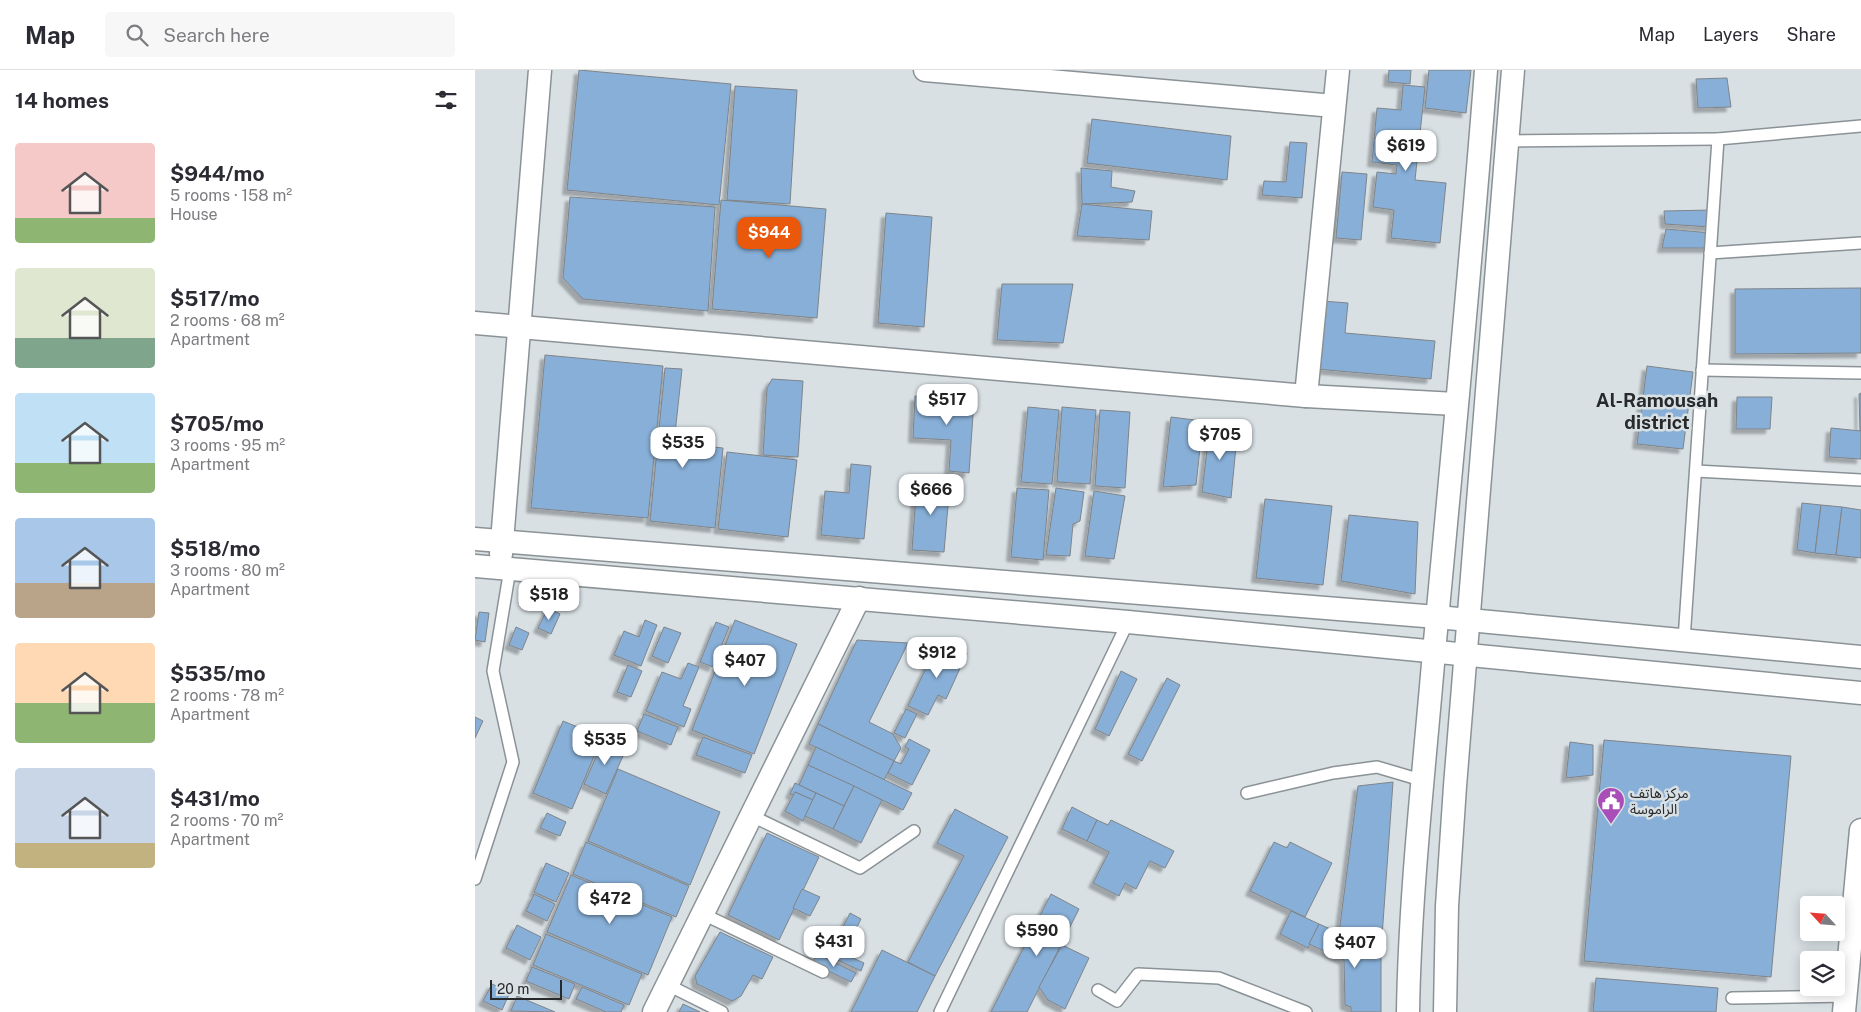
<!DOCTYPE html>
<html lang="en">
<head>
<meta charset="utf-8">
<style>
	:root { --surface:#fff; --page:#f7f7f7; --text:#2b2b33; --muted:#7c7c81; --line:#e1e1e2; --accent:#ea580c }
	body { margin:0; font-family:"Public Sans","Noto Sans Arabic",sans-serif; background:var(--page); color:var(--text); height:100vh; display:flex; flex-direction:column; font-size:19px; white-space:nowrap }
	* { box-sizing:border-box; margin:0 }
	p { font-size:16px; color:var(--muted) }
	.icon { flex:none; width:28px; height:28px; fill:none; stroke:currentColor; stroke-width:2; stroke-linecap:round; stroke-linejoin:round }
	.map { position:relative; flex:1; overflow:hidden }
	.side { display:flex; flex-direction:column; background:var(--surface); width:475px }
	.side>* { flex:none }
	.needle { width:32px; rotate:296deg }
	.buttons { position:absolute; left:1325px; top:826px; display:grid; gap:10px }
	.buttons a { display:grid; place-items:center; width:45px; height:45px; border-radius:5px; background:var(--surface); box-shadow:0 2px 12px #0003; font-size:25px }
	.scale { position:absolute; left:15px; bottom:12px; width:72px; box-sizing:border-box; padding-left:5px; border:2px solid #27292b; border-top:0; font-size:14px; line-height:18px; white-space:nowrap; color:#27292b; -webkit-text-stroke:4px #d8e0e4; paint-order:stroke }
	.price { position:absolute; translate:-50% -42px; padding:0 11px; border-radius:10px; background:#fff; color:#222; font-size:16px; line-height:32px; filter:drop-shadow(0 1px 2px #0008) }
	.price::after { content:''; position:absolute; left:50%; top:30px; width:15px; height:11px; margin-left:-8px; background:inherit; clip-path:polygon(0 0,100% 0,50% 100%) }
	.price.active { background:var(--accent); color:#fff }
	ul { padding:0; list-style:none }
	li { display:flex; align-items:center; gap:15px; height:125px; padding:0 15px }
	li span { display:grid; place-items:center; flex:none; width:140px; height:100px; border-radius:5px; color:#555 }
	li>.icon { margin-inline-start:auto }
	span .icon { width:60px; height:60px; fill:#fffc; stroke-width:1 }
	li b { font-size:21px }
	h2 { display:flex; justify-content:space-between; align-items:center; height:60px; padding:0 15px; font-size:21px }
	header { display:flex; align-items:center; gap:30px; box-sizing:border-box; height:70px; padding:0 25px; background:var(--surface); border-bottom:1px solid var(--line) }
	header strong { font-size:24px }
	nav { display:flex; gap:28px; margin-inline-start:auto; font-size:18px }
	.search { width:350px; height:45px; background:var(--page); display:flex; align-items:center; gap:12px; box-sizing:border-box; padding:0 18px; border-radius:5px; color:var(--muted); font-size:19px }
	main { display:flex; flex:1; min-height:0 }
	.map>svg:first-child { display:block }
</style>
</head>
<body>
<header>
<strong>Map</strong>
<div class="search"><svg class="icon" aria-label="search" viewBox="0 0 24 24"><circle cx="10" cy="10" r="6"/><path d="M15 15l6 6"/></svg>Search here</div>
<nav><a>Map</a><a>Layers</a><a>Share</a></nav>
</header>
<main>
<section class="side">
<h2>14 homes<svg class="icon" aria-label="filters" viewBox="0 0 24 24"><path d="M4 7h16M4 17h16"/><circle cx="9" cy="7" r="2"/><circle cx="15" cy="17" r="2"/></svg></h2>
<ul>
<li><span style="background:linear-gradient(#f6c9c9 75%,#8fb573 0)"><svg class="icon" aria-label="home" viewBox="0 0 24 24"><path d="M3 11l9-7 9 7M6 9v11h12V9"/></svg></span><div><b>$944/mo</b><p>5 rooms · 158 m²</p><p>House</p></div></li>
<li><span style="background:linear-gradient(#dfe7d0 70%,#7fa58c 0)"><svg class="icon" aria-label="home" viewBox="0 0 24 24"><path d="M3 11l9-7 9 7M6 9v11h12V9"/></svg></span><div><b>$517/mo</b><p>2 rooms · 68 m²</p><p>Apartment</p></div></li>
<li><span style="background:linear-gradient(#bfe0f5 70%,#8fb573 0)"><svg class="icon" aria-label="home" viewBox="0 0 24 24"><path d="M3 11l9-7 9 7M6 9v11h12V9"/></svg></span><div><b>$705/mo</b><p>3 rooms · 95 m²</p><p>Apartment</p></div></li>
<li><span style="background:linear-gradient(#a9c7e8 65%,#b9a48a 0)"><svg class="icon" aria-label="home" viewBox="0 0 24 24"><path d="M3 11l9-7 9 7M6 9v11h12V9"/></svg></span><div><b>$518/mo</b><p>3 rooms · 80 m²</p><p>Apartment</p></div></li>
<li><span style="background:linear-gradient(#ffd9b3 60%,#8fb573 0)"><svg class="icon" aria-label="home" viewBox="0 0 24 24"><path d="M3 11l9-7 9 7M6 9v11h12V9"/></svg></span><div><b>$535/mo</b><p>2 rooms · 78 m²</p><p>Apartment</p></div></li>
<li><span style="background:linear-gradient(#c9d6e8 75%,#c2b280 0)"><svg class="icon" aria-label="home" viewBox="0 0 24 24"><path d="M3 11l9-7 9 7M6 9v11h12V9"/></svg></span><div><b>$431/mo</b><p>2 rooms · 70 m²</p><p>Apartment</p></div></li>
</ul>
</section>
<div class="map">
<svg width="1386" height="942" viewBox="0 0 1386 942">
	<defs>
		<filter id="shadow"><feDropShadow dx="-4.5" dy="4.5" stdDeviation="1" flood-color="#0004"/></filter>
	</defs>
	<rect width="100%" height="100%" fill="#d8e0e4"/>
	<g fill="#88afd7" stroke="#7f8489" filter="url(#shadow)">
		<path d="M 104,0 L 256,14 L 244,135 L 92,120 Z"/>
		<path d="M 914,0 L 936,0 L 935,14 L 913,12 Z"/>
		<path d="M 954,0 L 996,0 L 991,43 L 950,38 Z"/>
		<path d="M 1252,8 L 1256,37 L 1223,38 L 1221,9 Z"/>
		<path d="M 928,15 L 950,17 L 940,110 L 971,113 L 965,173 L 916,168 L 919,140 L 898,137 L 902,102 L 921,104 L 922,95 L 897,92 L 902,38 L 926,40 Z"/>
		<path d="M 260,16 L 322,20 L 315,134 L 252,130 Z"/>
		<path d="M 617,49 L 756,66 L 752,110 L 612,93 Z"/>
		<path d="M 815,72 L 832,73 L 827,128 L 787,125 L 789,111 L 811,112 Z"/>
		<path d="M 606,98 L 637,101 L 636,117 L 660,121 L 657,132 L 607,134 Z"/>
		<path d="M 867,102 L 892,104 L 886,170 L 861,168 Z"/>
		<path d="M 95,127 L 240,137 L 233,241 L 108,229 L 88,208 Z"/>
		<path d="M 246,130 L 351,139 L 342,248 L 237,239 Z"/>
		<path d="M 607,134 L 677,141 L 674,170 L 602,166 Z"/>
		<path d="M 1236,140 L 1236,157 L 1190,154 L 1189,141 Z"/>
		<path d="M 411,143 L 457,147 L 449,257 L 403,253 Z"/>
		<path d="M 1191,159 L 1236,163 L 1235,178 L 1187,178 Z"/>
		<path d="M 527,214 L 598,214 L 588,273 L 522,270 Z"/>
		<path d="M 1386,218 L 1386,283 L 1260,284 L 1260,219 Z"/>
		<path d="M 847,231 L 873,233 L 870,263 L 960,271 L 956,309 L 841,299 Z"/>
		<path d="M 70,285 L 188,296 L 173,448 L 56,438 Z"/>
		<path d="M 1172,296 L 1218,302 L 1208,379 L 1162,374 Z"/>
		<path d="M 190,298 L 207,299 L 199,373 L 248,378 L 240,458 L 175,451 Z"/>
		<path d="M 297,309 L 328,311 L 323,387 L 288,385 L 292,318 Z"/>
		<path d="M 1386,323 L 1386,361 L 1385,361 L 1384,324 Z"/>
		<path d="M 440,326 L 499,330 L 494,403 L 474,401 L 476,370 L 438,368 Z"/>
		<path d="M 1262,327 L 1297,327 L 1295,359 L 1261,359 Z"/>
		<path d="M 553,337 L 584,340 L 577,414 L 546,412 Z"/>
		<path d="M 587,337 L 621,340 L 615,414 L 582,412 Z"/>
		<path d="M 625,340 L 655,342 L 650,418 L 620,416 Z"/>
		<path d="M 696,347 L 728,351 L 721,415 L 688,417 Z"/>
		<path d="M 735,355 L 763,356 L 756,428 L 727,422 Z"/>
		<path d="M 1356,358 L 1386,361 L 1386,389 L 1354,387 Z"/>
		<path d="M 252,382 L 322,390 L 313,467 L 243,459 Z"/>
		<path d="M 376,394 L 396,396 L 389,469 L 346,465 L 350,421 L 374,423 Z"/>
		<path d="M 442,410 L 475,413 L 469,482 L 437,480 Z"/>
		<path d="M 542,418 L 574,420 L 568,490 L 536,487 Z"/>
		<path d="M 581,418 L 609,422 L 605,451 L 598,454 L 595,486 L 571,485 Z"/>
		<path d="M 619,421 L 650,426 L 639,489 L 610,486 Z"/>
		<path d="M 790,429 L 857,436 L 848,515 L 781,508 Z"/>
		<path d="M 1327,433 L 1346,435 L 1340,483 L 1322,480 Z"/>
		<path d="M 1346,435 L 1367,437 L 1361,485 L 1340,483 Z"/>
		<path d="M 1367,437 L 1386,440 L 1386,488 L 1361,485 Z"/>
		<path d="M 874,445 L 943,452 L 940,524 L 866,511 Z"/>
		<path d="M 73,538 L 85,544 L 76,564 L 63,558 Z"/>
		<path d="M 4,542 L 14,543 L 10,572 L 0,570 Z"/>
		<path d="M 170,550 L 182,555 L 166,596 L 139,585 L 149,561 L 164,567 Z"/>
		<path d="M 260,550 L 322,574 L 279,684 L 217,660 Z"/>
		<path d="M 241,552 L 254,557 L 238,597 L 225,592 Z"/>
		<path d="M 41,557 L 54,563 L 47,580 L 34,575 Z"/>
		<path d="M 189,557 L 206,563 L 193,593 L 177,586 Z"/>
		<path d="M 382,570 L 433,573 L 394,652 L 418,664 L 426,678 L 419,691 L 343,654 Z"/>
		<path d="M 460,579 L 492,583 L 471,629 L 463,625 L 453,645 L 433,636 Z"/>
		<path d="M 213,593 L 224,597 L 208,636 L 216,639 L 209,657 L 171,641 L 187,602 L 206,609 Z"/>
		<path d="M 153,595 L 167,601 L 156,627 L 142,622 Z"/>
		<path d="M 646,601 L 662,609 L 634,666 L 620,659 Z"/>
		<path d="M 692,608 L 705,615 L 667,691 L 653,684 Z"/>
		<path d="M 431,639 L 442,644 L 430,668 L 419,663 Z"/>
		<path d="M 169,644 L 203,657 L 196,675 L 162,661 Z"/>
		<path d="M 0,647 L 8,651 L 0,668 Z"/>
		<path d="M 88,651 L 127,667 L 97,739 L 58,723 Z"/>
		<path d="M 343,654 L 419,691 L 409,710 L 334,674 Z"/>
		<path d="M 130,667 L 152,677 L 131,724 L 109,714 Z"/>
		<path d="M 228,667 L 277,685 L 270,703 L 221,685 Z"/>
		<path d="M 434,669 L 455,680 L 437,715 L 413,703 L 419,691 L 426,694 L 434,679 L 430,677 Z"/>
		<path d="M 1129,670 L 1316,686 L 1296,907 L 1109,891 Z"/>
		<path d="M 1095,672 L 1118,675 L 1118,705 L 1091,708 Z"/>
		<path d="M 341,677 L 437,723 L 428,740 L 333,695 Z"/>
		<path d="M 333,695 L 379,716 L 369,736 L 324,715 Z"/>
		<path d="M 143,699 L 245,742 L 215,815 L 113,771 Z"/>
		<path d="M 918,712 L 906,881 L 864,863 L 883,716 Z"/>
		<path d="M 320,713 L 341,723 L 338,730 L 320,722 L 319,725 L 315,724 Z"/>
		<path d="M 379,716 L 407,730 L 386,773 L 358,759 Z"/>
		<path d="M 320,722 L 338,730 L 328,751 L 310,741 Z"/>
		<path d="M 341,723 L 369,736 L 358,759 L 330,746 Z"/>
		<path d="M 597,737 L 622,750 L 612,771 L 587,759 Z"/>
		<path d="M 480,739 L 533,767 L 460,906 L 433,892 L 489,786 L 462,773 Z"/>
		<path d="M 72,743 L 91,752 L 85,766 L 65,758 Z"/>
		<path d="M 622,750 L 633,755 L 636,750 L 699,781 L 690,798 L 675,791 L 661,819 L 650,813 L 644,826 L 618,813 L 634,782 L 612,771 Z"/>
		<path d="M 292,763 L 344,787 L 304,870 L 253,845 Z"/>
		<path d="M 111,772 L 214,816 L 201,847 L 98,804 Z"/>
		<path d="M 799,772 L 812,778 L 815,772 L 857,793 L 830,847 L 775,821 Z"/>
		<path d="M 71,793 L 94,803 L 81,832 L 59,822 Z"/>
		<path d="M 96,805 L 197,847 L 173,905 L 72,862 Z"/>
		<path d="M 327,819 L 345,827 L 335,846 L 318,838 Z"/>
		<path d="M 59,824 L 80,834 L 72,851 L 51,841 Z"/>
		<path d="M 576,824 L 604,839 L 552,942 L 516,942 Z"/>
		<path d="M 816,841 L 844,854 L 833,878 L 805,864 Z"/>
		<path d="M 375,843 L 386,849 L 377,867 L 366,861 Z"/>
		<path d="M 844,854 L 906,881 L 906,942 L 876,942 L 876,937 L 870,935 L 869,890 L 834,874 Z"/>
		<path d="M 42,855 L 66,867 L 55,890 L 31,878 Z"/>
		<path d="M 245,862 L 298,887 L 287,909 L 278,905 L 266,926 L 257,931 L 222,914 L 220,906 Z"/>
		<path d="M 71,864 L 167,904 L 154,935 L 58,895 Z"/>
		<path d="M 587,875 L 614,888 L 590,939 L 573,930 L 564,917 Z"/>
		<path d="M 351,876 L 389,893 L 386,901 L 348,883 Z"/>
		<path d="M 407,880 L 460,906 L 442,942 L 376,942 Z"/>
		<path d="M 342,884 L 381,903 L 376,912 L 337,893 Z"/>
		<path d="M 57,897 L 100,914 L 94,929 L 51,911 Z"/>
		<path d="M 1121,908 L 1243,918 L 1241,942 L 1118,942 Z"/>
		<path d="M 17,914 L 35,922 L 27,940 L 8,931 Z"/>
		<path d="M 107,917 L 149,935 L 146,942 L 131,942 L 101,929 Z"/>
		<path d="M 42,926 L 80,942 L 36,941 Z"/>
		<path d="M 208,934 L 225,942 L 204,942 Z"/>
	</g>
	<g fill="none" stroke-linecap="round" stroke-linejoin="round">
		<defs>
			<g id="service">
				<path d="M 1032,71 L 1243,69"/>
				<path d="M 1235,183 L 1386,173"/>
				<path d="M 1227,300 L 1386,303"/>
				<path d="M 1221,401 L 1386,410"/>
				<path d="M 1209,570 L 1243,69 L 1386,56"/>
				<path d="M 772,723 L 858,703 L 902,697 L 946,710"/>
				<path d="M 277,746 L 385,798 L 439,761"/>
				<path d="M 0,809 L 38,692 L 18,601 L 35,499"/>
				<path d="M 228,844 L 348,902"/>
				<path d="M 193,915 L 247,942"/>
				<path d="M 623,920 L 642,931 L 663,904 L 744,908 L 831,942"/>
				<path d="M 1257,928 L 1371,926"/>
				<path d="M 465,942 L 653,552"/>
			</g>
			<g id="minor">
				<path d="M 450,0 L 859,36"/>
				<path d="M 0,253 L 831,326 L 981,334"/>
				<path d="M 831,326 L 863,0"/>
				<path d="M 0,469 L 962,547 L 1386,587"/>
				<path d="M 26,484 L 65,0"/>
				<path d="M 0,496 L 653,552 L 1386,623"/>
				<path d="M 179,942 L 384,528"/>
				<path d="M 933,942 C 935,821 949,702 959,582 C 977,388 996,194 1011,0"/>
				<path d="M 970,942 L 972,836 L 980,716 L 1038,0"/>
				<path d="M 1369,942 L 1386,760"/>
			</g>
		</defs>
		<use href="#service" stroke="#8b9296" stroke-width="14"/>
		<use href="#minor" stroke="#8b9296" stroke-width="25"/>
		<use href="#service" stroke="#fff" stroke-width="11"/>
		<use href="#minor" stroke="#fff" stroke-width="22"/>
	</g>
	<defs>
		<symbol id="civic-pin" viewBox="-11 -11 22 30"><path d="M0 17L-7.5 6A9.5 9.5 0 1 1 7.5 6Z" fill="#a94db8" stroke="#d8e0e4"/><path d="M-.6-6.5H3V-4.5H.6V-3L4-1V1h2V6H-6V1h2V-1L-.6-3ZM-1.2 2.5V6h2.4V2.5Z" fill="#fff"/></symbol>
	</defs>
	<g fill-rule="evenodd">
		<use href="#civic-pin" x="1120" y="715" width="32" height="43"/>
	</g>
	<g text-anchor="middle" stroke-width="5" stroke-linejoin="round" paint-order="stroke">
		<g font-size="14" fill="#27292b" stroke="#d8e0e4" text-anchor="start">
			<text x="1155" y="728">مركز هاتف<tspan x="1155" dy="16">الراموسة</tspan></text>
		</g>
		<g font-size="19" font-weight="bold" fill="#27292b" stroke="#d8e0e4">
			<text x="1182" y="337">Al-Ramousah<tspan x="1182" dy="22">district</tspan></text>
		</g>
	</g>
</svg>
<div class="buttons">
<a><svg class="needle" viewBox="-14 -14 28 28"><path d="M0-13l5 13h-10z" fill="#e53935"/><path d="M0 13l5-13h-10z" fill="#7c7c81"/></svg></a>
<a><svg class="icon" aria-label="layers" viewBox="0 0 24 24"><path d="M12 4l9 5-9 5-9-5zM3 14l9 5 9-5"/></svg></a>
</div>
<div class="scale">20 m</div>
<b class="price" style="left:931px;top:102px">$619</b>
<b class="price active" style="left:294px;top:189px">$944</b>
<b class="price" style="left:472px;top:356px">$517</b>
<b class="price" style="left:745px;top:391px">$705</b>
<b class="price" style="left:208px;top:399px">$535</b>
<b class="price" style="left:456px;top:446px">$666</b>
<b class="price" style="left:74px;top:551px">$518</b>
<b class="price" style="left:462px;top:609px">$912</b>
<b class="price" style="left:270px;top:617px">$407</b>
<b class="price" style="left:130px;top:696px">$535</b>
<b class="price" style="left:135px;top:855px">$472</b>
<b class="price" style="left:562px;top:887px">$590</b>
<b class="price" style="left:359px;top:898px">$431</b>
<b class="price" style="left:880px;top:899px">$407</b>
</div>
</main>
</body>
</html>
